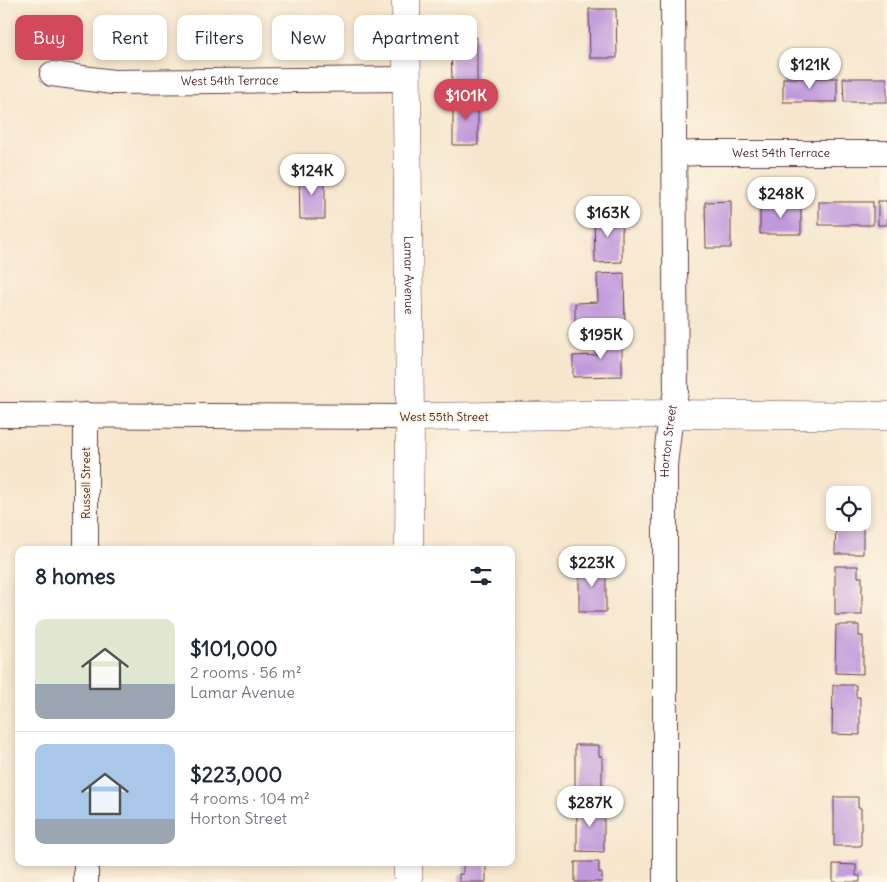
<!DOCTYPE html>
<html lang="en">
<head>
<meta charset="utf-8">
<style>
	:root { --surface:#fff; --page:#f2f2f3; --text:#1f2937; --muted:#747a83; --line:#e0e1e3; --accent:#d1495b }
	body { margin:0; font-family:Delius,sans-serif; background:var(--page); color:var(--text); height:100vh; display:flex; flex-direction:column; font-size:19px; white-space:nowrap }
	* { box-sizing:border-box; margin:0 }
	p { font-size:16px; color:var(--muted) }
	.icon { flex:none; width:28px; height:28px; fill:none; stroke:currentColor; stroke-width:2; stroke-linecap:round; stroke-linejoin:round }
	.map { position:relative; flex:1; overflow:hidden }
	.drawer { position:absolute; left:15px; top:546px; width:500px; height:320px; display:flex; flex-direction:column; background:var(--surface); border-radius:10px; box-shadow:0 2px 8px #0003 }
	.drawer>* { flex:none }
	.top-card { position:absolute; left:15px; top:15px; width:500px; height:45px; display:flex; gap:10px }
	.buttons { position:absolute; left:826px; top:486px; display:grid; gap:10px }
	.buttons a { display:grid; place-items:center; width:45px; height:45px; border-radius:10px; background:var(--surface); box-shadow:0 2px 8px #0003; font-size:25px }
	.price { position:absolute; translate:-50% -42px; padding:0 11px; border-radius:18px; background:#fff; color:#222; font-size:16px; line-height:32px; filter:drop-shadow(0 1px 2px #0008) }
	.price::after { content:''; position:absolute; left:50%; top:30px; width:15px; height:11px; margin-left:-8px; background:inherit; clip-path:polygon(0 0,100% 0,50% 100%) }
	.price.selected { background:var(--accent); color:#fff }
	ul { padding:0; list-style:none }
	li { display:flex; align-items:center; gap:15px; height:125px; padding:0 20px }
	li+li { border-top:1px solid var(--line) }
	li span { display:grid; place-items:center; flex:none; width:140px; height:100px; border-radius:10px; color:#555 }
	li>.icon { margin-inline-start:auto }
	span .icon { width:60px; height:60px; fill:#fffc; stroke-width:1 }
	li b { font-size:21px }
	h2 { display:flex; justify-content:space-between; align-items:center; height:60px; padding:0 20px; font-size:21px }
	.tag { padding:0 18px; border-radius:10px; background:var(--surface); box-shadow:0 2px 8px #0003; font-size:18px; line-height:45px }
	.tag.selected { background:var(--accent); color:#fff }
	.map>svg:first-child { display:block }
</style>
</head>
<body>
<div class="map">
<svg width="887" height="882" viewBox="0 0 887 882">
	<rect width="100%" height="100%" fill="#fcf5e5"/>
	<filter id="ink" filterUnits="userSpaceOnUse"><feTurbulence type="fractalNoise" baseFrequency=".02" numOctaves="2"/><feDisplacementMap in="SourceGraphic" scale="10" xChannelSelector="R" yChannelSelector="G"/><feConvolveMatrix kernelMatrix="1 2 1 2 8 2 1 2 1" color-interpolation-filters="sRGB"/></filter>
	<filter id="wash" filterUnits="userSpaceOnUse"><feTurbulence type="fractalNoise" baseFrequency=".0096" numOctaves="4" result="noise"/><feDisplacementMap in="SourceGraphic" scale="20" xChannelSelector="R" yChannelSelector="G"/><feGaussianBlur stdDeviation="1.12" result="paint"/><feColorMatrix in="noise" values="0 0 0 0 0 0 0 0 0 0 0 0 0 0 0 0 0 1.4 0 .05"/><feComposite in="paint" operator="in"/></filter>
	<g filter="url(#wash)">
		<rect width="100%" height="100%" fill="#f6e6cd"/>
		<g id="blocks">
			<g fill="#c098db">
				<path d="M 589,9 L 616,9 L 617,58 L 590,58 Z"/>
				<path d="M 451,37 L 477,37 L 477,83 L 452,83 Z"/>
				<rect x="783" y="78" width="54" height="24"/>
				<path d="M 843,78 L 887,78 L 887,102 L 844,102 Z"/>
				<rect x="453" y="98" width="25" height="47"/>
				<path d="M 299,173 L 325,173 L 325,219 L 300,219 Z"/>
				<path d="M 731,201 L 731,248 L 706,248 L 705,202 Z"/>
				<rect x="878" y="201" width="9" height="24"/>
				<rect x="819" y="202" width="54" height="23"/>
				<path d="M 801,204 L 801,234 L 760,234 L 760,205 Z"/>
				<path d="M 622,213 L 622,262 L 595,263 L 594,214 Z"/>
				<path d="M 624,273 L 625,323 L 575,324 L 575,303 L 598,302 L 597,274 Z"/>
				<path d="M 595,337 L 622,337 L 622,376 L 573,377 L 573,356 L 596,355 Z"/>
				<path d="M 836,522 L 863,522 L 863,554 L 835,554 Z"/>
				<path d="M 579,563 L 602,563 L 602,574 L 606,574 L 606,612 L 579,612 Z"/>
				<path d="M 835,566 L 858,566 L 858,577 L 862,577 L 862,615 L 835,615 Z"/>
				<path d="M 836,625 L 859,625 L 859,636 L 863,636 L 863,674 L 835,673 Z"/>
				<path d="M 833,685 L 856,685 L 856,697 L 860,697 L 860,735 L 832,734 Z"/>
				<path d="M 575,745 L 599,745 L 599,756 L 602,756 L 602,794 L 575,794 Z"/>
				<path d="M 834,797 L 858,797 L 858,808 L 861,808 L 861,846 L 834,846 Z"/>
				<path d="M 577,802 L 601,803 L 601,814 L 604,814 L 604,852 L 577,851 Z"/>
				<path d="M 575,862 L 599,862 L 599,873 L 602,873 L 602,882 L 575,882 Z"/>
				<path d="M 463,863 L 486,863 L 486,882 L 459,882 L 459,874 L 463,874 Z"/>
				<path d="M 833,864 L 856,865 L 856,876 L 860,876 L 860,882 L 833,882 Z"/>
			</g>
		</g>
	</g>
	<g filter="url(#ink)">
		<use href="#blocks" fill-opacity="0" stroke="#643d43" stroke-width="1"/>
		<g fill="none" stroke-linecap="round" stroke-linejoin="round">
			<defs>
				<g id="street">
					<path id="s1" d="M 52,74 L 113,82 L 407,79"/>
					<path id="s2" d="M 675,154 L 699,153 L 887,153"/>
					<path d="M 0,415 L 410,417"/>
					<path d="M 86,415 L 86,550"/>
					<path d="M 86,862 L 86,882"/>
					<path id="s3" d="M 665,882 L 665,465 L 671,414 L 676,392 L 673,0"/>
				</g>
				<g id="secondary">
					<path id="s4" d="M 406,0 L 410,417 L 409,550"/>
					<path d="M 410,417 L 671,414 L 887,416"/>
					<path d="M 408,882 L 408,862"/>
				</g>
			</defs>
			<use href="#street" stroke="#643d43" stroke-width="26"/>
			<use href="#secondary" stroke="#643d43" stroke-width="29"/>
			<use href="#street" stroke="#fff" stroke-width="24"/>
			<use href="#secondary" stroke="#fff" stroke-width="28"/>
		</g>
	</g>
	<g text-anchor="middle" stroke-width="4" stroke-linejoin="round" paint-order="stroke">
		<g font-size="12" fill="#4a1f2b" stroke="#fcf5e5">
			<text dy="4" stroke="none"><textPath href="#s1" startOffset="178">West 54th Terrace</textPath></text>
			<text dy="4" stroke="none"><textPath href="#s2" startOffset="106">West 54th Terrace</textPath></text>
			<text dy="4" stroke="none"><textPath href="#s4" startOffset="275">Lamar Avenue</textPath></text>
			<text x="444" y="421">West 55th Street</text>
			<text dy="4" stroke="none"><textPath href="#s3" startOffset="441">Horton Street</textPath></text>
			<text transform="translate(86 483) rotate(-90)" y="4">Russell Street</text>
		</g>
	</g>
</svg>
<div class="buttons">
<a><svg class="icon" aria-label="locate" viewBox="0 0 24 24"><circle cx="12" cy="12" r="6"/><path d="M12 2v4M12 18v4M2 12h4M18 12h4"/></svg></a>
</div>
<b class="price" style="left:810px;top:90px">$121K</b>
<b class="price selected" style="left:466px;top:121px">$101K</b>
<b class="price" style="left:312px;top:196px">$124K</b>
<b class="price" style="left:781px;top:219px">$248K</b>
<b class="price" style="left:608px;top:238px">$163K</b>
<b class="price" style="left:601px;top:360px">$195K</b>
<b class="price" style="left:592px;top:588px">$223K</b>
<b class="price" style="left:590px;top:828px">$287K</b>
<div class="top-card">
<a class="tag selected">Buy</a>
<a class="tag">Rent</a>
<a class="tag">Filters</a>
<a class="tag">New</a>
<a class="tag">Apartment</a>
</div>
<section class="drawer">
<h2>8 homes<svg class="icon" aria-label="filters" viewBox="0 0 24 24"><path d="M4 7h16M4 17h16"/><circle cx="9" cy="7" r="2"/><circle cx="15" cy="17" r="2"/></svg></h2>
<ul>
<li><span style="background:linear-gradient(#dfe7d0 65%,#9aa5b1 0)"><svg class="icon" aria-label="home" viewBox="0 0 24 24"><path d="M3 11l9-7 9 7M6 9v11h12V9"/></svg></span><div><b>$101,000</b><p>2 rooms · 56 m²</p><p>Lamar Avenue</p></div></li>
<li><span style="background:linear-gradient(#a9c7e8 75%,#9aa5b1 0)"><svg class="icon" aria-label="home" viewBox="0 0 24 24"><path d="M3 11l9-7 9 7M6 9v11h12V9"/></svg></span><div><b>$223,000</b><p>4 rooms · 104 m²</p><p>Horton Street</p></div></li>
</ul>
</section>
</div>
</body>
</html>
